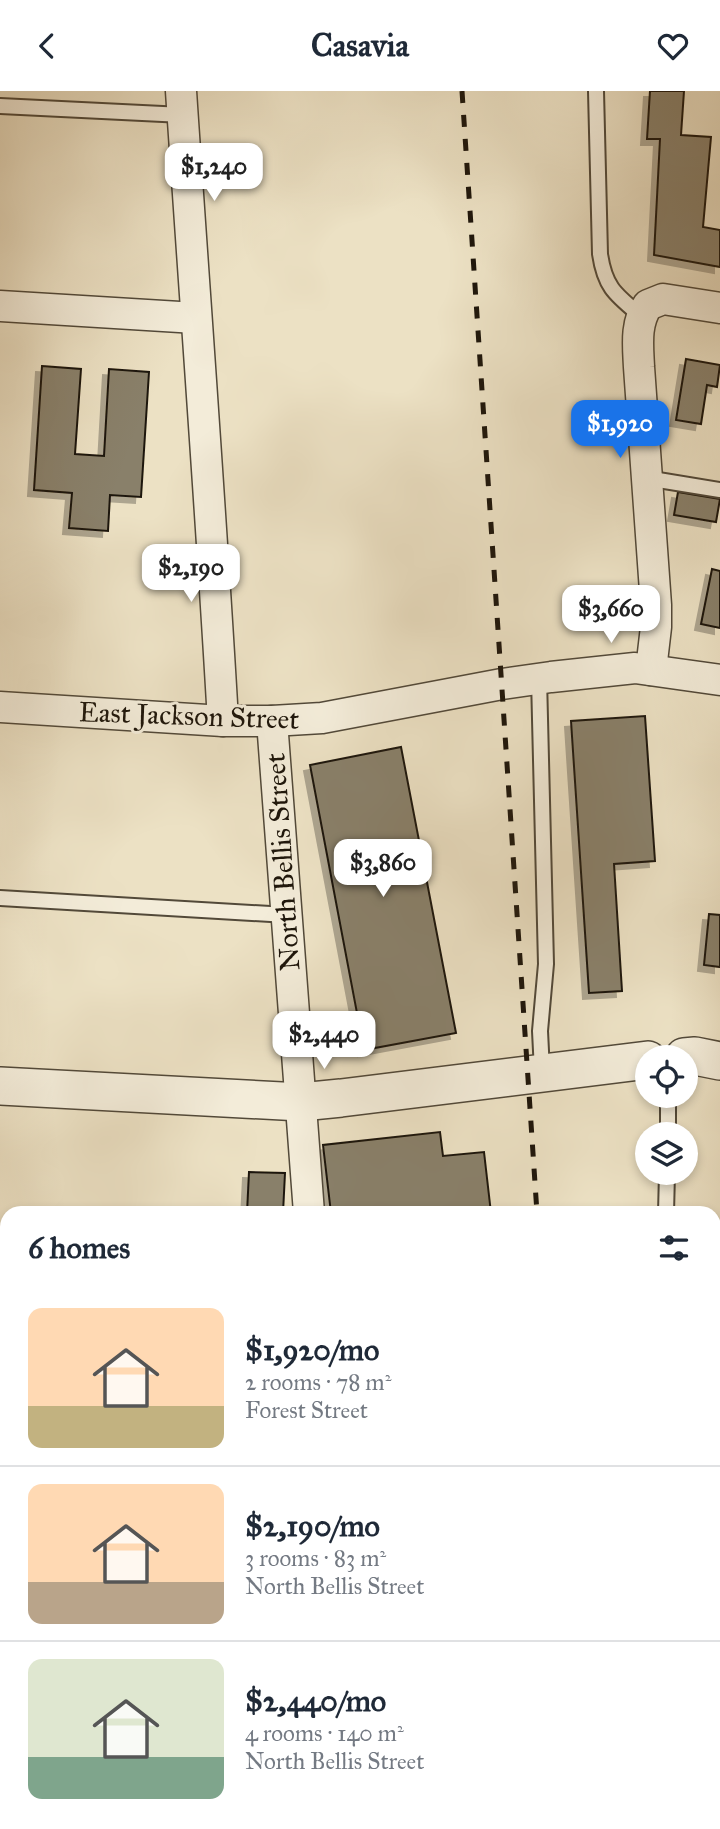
<!DOCTYPE html>
<html lang="en">
<head>
<meta charset="utf-8">
<style>
	:root { --surface:#fff; --page:#f6f6f7; --text:#1f2937; --muted:#747a83; --line:#e0e1e3; --accent:#1a73e8 }
	body { margin:0; font-family:"IM FELL Great Primer",serif; background:var(--page); color:var(--text); height:100vh; display:flex; flex-direction:column; font-size:26px; white-space:nowrap }
	* { box-sizing:border-box; margin:0 }
	p { font-size:23px; color:var(--muted) }
	.icon { flex:none; width:38px; height:38px; fill:none; stroke:currentColor; stroke-width:2; stroke-linecap:round; stroke-linejoin:round }
	.map { position:relative; flex:1; overflow:hidden }
	.drawer { position:absolute; left:0px; top:1115px; width:721px; height:625px; display:flex; flex-direction:column; background:var(--surface); border-radius:21px 21px 0 0; box-shadow:0 4px 10px #0003 }
	.drawer>* { flex:none }
	.buttons { position:absolute; left:635px; top:954px; display:grid; gap:14px }
	.buttons a { display:grid; place-items:center; width:63px; height:63px; border-radius:50%; background:var(--surface); box-shadow:0 4px 10px #0003; font-size:35px }
	.price { position:absolute; translate:-50% -60px; padding:0 16px; border-radius:14px; background:#fff; color:#222; font-size:23px; line-height:46px; filter:drop-shadow(0 2px 4px #0008) }
	.price::after { content:''; position:absolute; left:50%; top:42px; width:21px; height:16px; margin-left:-10px; background:inherit; clip-path:polygon(0 0,100% 0,50% 100%) }
	.price.current { background:var(--accent); color:#fff }
	ul { padding:0; list-style:none }
	li { display:flex; align-items:center; gap:21px; height:175px; padding:0 28px }
	li+li { border-top:2px solid var(--line) }
	li span { display:grid; place-items:center; flex:none; width:196px; height:140px; border-radius:14px; color:#555 }
	li>.icon { margin-inline-start:auto }
	span .icon { width:84px; height:84px; fill:#fffc; stroke-width:1 }
	li b { font-size:30px }
	h2 { display:flex; justify-content:space-between; align-items:center; height:84px; padding:0 28px; font-size:30px }
	header { display:flex; justify-content:space-between; align-items:center; height:91px; padding:0 28px; background:var(--surface); font-size:32px; font-weight:700 }
	.map>svg:first-child { display:block }
</style>
</head>
<body>
<header><svg class="icon" aria-label="back" viewBox="0 0 24 24"><path d="M15 5l-7 7 7 7"/></svg>Casavia<svg class="icon" aria-label="heart" viewBox="0 0 24 24"><path d="M12 20l-8-8c-3-5 5-10 8-4 3-6 11-1 8 4z"/></svg></header>
<div class="map">
<svg width="720" height="1738" viewBox="0 0 720 1738">
	<defs>
		<filter id="shadow"><feDropShadow dx="-6" dy="6" stdDeviation="0" flood-color="#0004"/></filter>
	</defs>
	<rect width="100%" height="100%" fill="#ece1c4"/>
	<filter id="stains"><feTurbulence type="fractalNoise" baseFrequency=".00286" numOctaves="4"/><feColorMatrix values="0 0 0 0 .2 0 0 0 0 .09 0 0 0 0 .02 0 0 0 .5 -.17"/></filter>
	<radialGradient id="worn" r=".72"><stop offset=".6" stop-color="#630" stop-opacity="0"/><stop offset="1" stop-color="#630" stop-opacity=".3"/></radialGradient>
	<g fill="#89806b" stroke="#1e160b" stroke-width="2" filter="url(#shadow)">
		<path d="M 650,0 L 684,0 L 681,44 L 711,46 L 703,136 L 720,139 L 720,176 L 654,164 L 660,48 L 647,48 Z"/>
		<path d="M 686,268 L 720,274 L 717,296 L 707,294 L 701,333 L 676,329 Z"/>
		<path d="M 42,275 L 81,278 L 75,363 L 104,365 L 109,278 L 149,281 L 141,406 L 110,404 L 108,440 L 69,437 L 72,402 L 34,399 Z"/>
		<path d="M 678,401 L 720,408 L 716,431 L 674,424 Z"/>
		<path d="M 712,478 L 720,480 L 720,537 L 701,533 Z"/>
		<path d="M 645,625 L 655,770 L 614,773 L 622,900 L 589,902 L 571,630 Z"/>
		<path d="M 401,656 L 456,942 L 364,959 L 310,674 Z"/>
		<path d="M 709,823 L 720,824 L 720,876 L 704,874 Z"/>
		<path d="M 440,1041 L 443,1065 L 484,1061 L 491,1122 L 331,1122 L 323,1054 Z"/>
		<path d="M 249,1081 L 285,1082 L 283,1122 L 247,1122 Z"/>
		<path d="M 720,1424 L 720,1697 L 714,1698 L 714,1425 Z"/>
		<path d="M 306,1732 L 364,1732 L 363,1738 L 305,1738 Z"/>
	</g>
	<g fill="none" stroke-linecap="round" stroke-linejoin="round">
		<defs>
			<g id="service">
				<path d="M 596,0 L 600,163 C 605,197 616,204 641,225"/>
				<path d="M 0,15 L 183,24"/>
				<path d="M 646,387 L 720,399"/>
				<path d="M 539,587 L 546,873 L 540,940 L 542,980"/>
				<path d="M 0,807 L 287,824"/>
				<path d="M 668,1043 L 668,1004"/>
				<path d="M 666,1122 L 667,1082"/>
				<path d="M 0,1193 L 7,1193"/>
				<path d="M 714,1338 L 720,1362"/>
				<path d="M 0,1590 L 7,1590"/>
			</g>
			<g id="minor">
				<path d="M 181,0 C 195,210 211,420 223,630"/>
				<path d="M 0,215 L 196,227"/>
				<path d="M 651,579 L 656,536 L 656,514 L 639,276 C 638,255 635,232 648,214 L 663,208 L 720,217"/>
				<path d="M 0,616 L 223,630 L 272,630 L 322,627 L 502,593 L 551,586 L 635,577 L 720,589"/>
				<path d="M 272,630 L 309,1122"/>
				<path d="M 714,1338 L 720,1339"/>
				<path d="M 0,1395 L 7,1396"/>
				<path d="M 236,1738 L 236,1732"/>
			</g>
			<g id="tertiary">
				<path d="M 684,966 L 695,965 L 720,970"/>
				<path d="M 0,995 L 301,1011 L 341,1007 L 648,969"/>
			</g>
		</defs>
		<use href="#service" stroke="#524939" stroke-width="18"/>
		<use href="#minor" stroke="#524939" stroke-width="33"/>
		<use href="#tertiary" stroke="#524939" stroke-width="40"/>
		<use href="#service" stroke="#f3ecd9" stroke-width="14"/>
		<use href="#minor" stroke="#f3ecd9" stroke-width="30"/>
		<use href="#tertiary" stroke="#f3ecd9" stroke-width="37"/>
		<g stroke="#1e160b" stroke-width="5" stroke-dasharray="12 12" stroke-linecap="butt">
			<path d="M 462,0 L 537,1122"/>
			<path d="M 630,1732 L 632,1738"/>
		</g>
	</g>
	<g text-anchor="middle" stroke-width="6" stroke-linejoin="round" paint-order="stroke">
		<g font-size="28" fill="#1e160b" stroke="#f3ecd9">
			<text transform="translate(189 624) rotate(2)" y="10">East Jackson Street</text>
			<text transform="translate(282 771) rotate(-94)" y="10">North Bellis Street</text>
		</g>
	</g>
	<rect width="100%" height="100%" filter="url(#stains)"/>
	<rect width="100%" height="100%" fill="url(#worn)"/>
</svg>
<div class="buttons">
<a><svg class="icon" aria-label="locate" viewBox="0 0 24 24"><circle cx="12" cy="12" r="6"/><path d="M12 2v4M12 18v4M2 12h4M18 12h4"/></svg></a>
<a><svg class="icon" aria-label="layers" viewBox="0 0 24 24"><path d="M12 4l9 5-9 5-9-5zM3 14l9 5 9-5"/></svg></a>
</div>
<b class="price" style="left:214px;top:112px">$1,240</b>
<b class="price current" style="left:620px;top:369px">$1,920</b>
<b class="price" style="left:191px;top:513px">$2,190</b>
<b class="price" style="left:611px;top:554px">$3,660</b>
<b class="price" style="left:383px;top:808px">$3,860</b>
<b class="price" style="left:324px;top:980px">$2,440</b>
<section class="drawer">
<h2>6 homes<svg class="icon" aria-label="filters" viewBox="0 0 24 24"><path d="M4 7h16M4 17h16"/><circle cx="9" cy="7" r="2"/><circle cx="15" cy="17" r="2"/></svg></h2>
<ul>
<li><span style="background:linear-gradient(#ffd9b3 70%,#c2b280 0)"><svg class="icon" aria-label="home" viewBox="0 0 24 24"><path d="M3 11l9-7 9 7M6 9v11h12V9"/></svg></span><div><b>$1,920/mo</b><p>2 rooms · 78 m²</p><p>Forest Street</p></div></li>
<li><span style="background:linear-gradient(#ffd9b3 70%,#b9a48a 0)"><svg class="icon" aria-label="home" viewBox="0 0 24 24"><path d="M3 11l9-7 9 7M6 9v11h12V9"/></svg></span><div><b>$2,190/mo</b><p>3 rooms · 83 m²</p><p>North Bellis Street</p></div></li>
<li><span style="background:linear-gradient(#dfe7d0 70%,#7fa58c 0)"><svg class="icon" aria-label="home" viewBox="0 0 24 24"><path d="M3 11l9-7 9 7M6 9v11h12V9"/></svg></span><div><b>$2,440/mo</b><p>4 rooms · 140 m²</p><p>North Bellis Street</p></div></li>
</ul>
</section>
</div>
</body>
</html>
